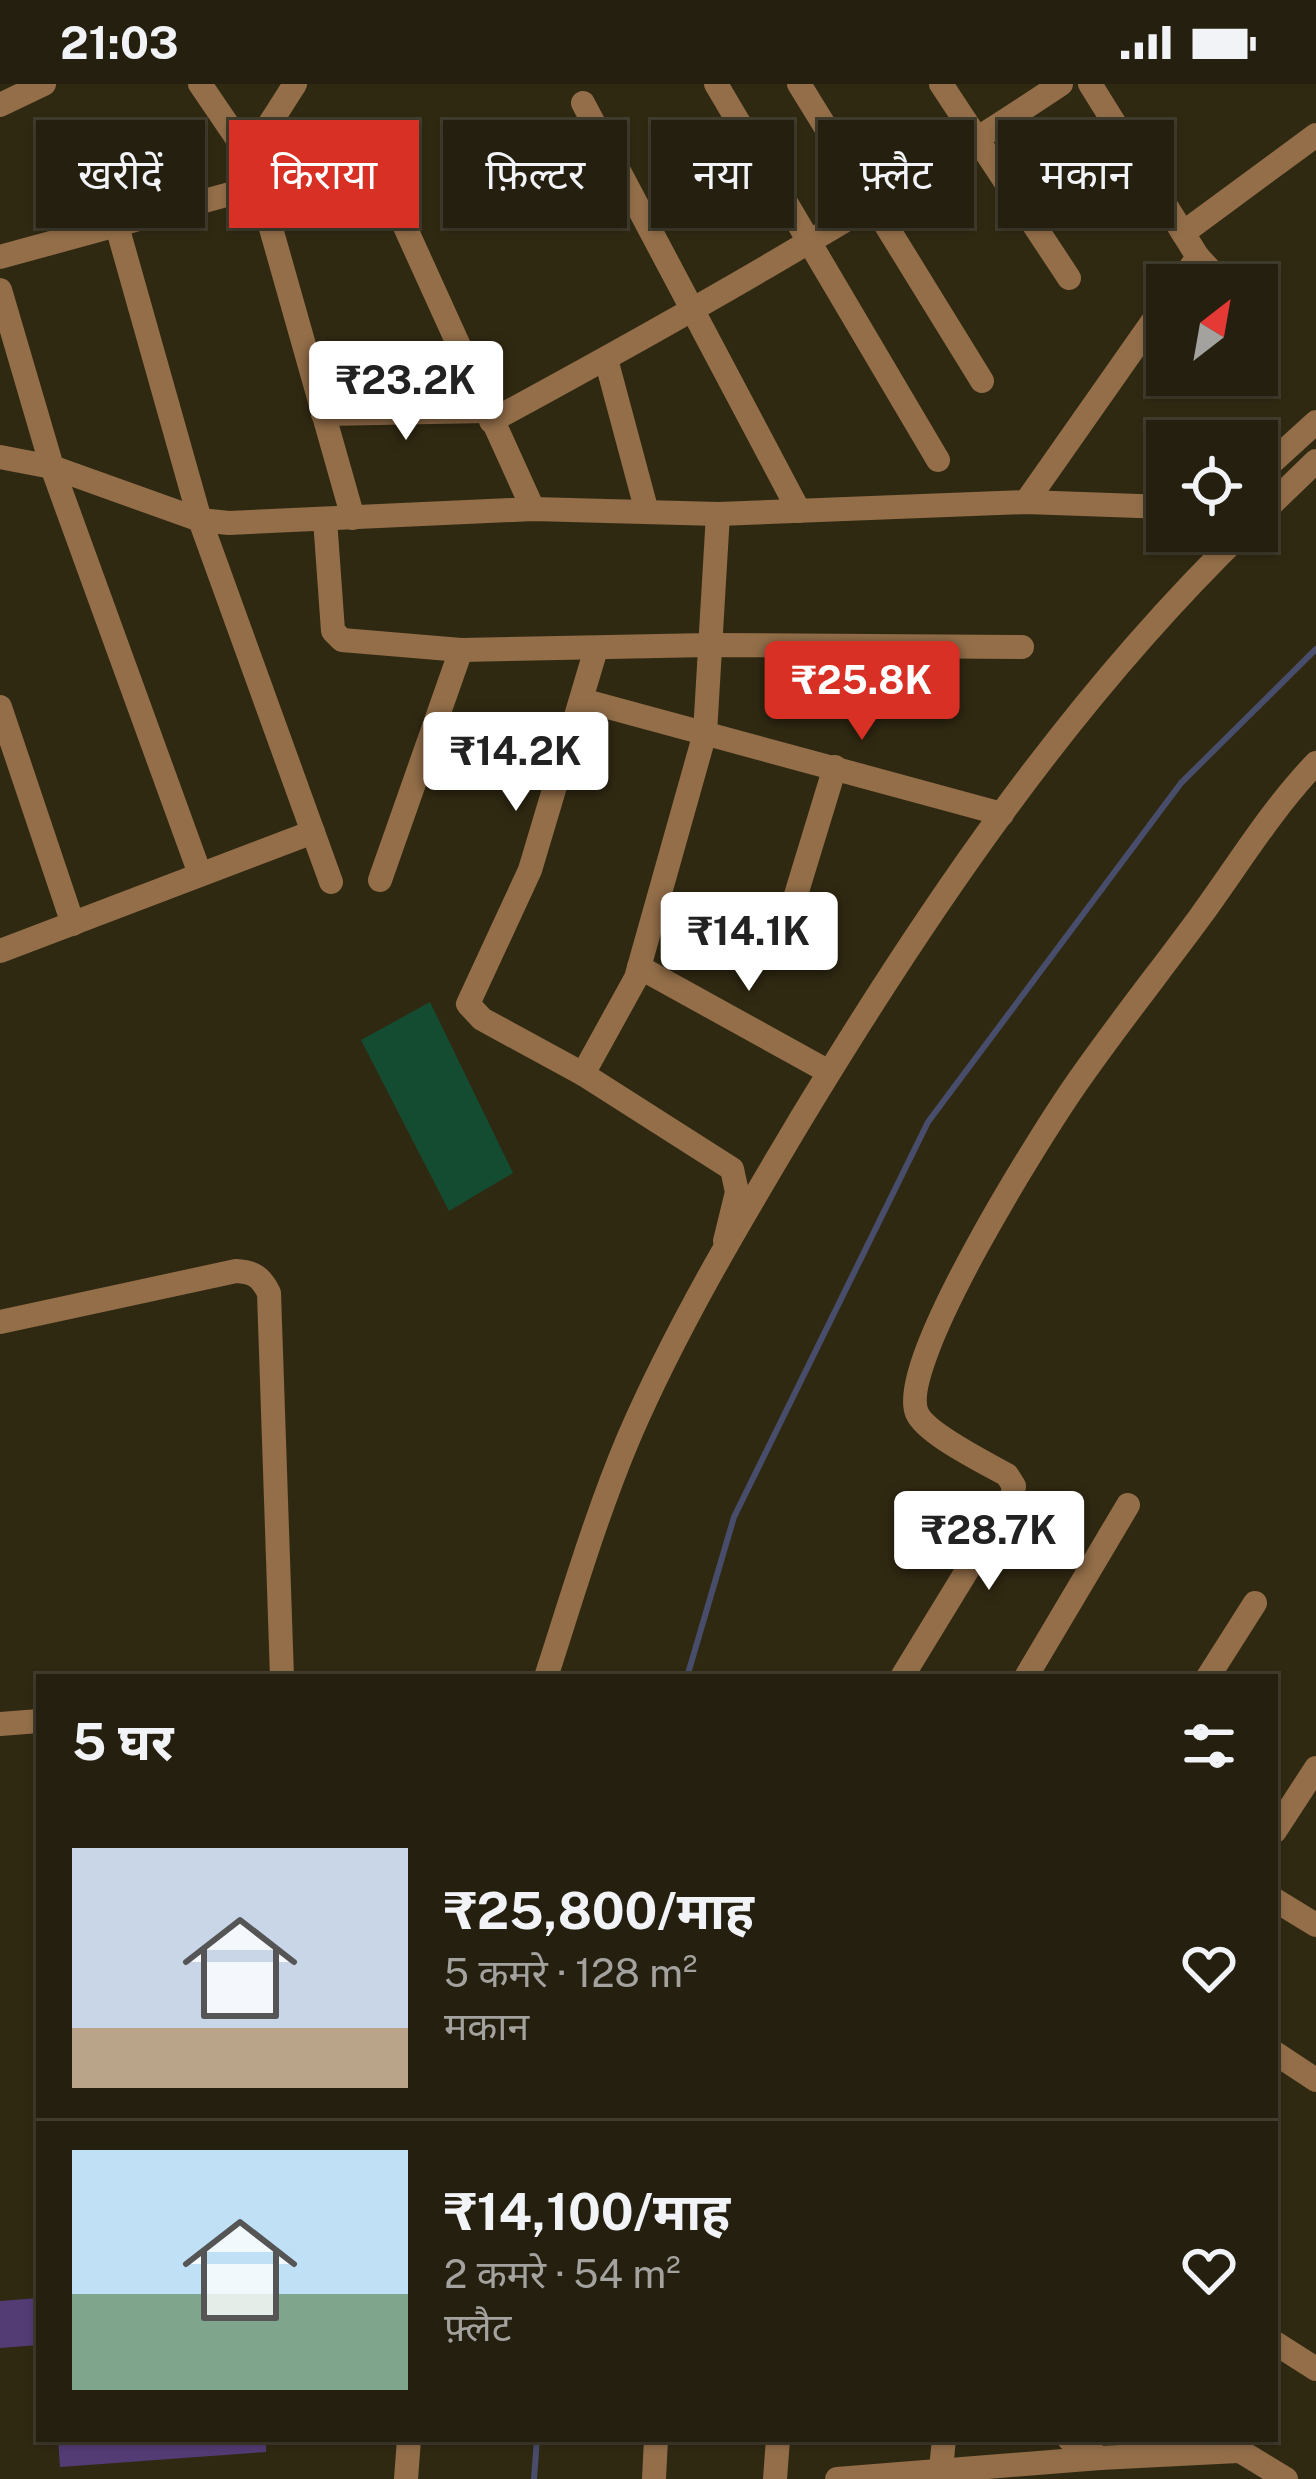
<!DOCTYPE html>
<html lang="hi">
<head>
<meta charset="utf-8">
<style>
	:root { --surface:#241f0e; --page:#2c2717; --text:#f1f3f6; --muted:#a3a29e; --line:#413d2e; --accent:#d93025 }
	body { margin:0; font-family:"Public Sans","Noto Sans Devanagari",sans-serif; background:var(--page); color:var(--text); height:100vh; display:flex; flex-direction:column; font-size:45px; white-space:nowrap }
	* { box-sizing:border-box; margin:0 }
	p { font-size:39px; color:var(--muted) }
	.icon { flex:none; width:66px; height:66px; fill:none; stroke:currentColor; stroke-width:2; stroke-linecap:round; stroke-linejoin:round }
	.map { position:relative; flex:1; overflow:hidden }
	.details { position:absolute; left:36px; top:1590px; width:1242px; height:768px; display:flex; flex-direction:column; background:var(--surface); border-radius:0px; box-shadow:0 3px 9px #0004,0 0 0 3px var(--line) }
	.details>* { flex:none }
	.top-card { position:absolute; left:36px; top:36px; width:1245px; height:108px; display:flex; gap:24px }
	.needle { width:78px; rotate:31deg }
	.fabs { position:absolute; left:1146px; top:180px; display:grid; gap:24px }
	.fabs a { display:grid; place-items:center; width:132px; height:132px; border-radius:0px; background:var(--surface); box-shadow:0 3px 9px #0004,0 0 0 3px var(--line); font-size:60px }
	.price { position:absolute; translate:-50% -102px; padding:0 27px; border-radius:12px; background:#fff; color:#222; font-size:39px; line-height:78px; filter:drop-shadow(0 3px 6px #0008) }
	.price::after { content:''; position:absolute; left:50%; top:72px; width:36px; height:27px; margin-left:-18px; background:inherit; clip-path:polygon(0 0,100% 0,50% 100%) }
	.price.on { background:var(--accent); color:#fff }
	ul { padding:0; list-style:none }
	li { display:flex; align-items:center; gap:36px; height:300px; padding:0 36px }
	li+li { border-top:3px solid var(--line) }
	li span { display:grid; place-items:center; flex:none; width:336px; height:240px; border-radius:0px; color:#555 }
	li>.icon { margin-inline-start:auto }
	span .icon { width:144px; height:144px; fill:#fffc; stroke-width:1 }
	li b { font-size:51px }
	h2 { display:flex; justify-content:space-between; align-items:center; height:144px; padding:0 36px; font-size:51px }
	.chip { padding:0 42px; border-radius:0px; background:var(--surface); box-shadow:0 3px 9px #0004,0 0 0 3px var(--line); font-size:42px; line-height:108px }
	.chip.on { background:var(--accent); color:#fff }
	.status { display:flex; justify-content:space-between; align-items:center; height:84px; padding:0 60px; background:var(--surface); direction:ltr }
	.status svg { height:33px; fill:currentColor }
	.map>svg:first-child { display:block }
</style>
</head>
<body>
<div class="status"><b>21:03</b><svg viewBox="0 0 49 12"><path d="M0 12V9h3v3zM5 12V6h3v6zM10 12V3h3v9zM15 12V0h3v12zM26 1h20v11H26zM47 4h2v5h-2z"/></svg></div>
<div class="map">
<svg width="1316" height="2395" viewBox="0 0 1316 2395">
	<rect width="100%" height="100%" fill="#302912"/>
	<path fill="#144c32" d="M 430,918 L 513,1089 L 449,1127 L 361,956 Z"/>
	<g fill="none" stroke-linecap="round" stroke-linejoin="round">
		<g stroke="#474d6b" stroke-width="6">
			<path d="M 687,1593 L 734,1433 L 928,1038 L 1181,699 L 1316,565"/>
			<path d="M 534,2395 L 537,2355"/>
		</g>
	</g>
	<g fill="#533b74">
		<path d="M 39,2214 L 39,2261 L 0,2264 L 0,2217 Z"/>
		<path d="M 58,2355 L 266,2355 L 266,2368 L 60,2383 Z"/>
	</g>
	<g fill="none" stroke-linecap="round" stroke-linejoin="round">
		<g stroke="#936e49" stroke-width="24">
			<path d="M 200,0 L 249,72 L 259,102 L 353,434"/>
			<path d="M 716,0 L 938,376"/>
			<path d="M 799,0 L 982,297"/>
			<path d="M 941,0 L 1069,194"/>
			<path d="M 1090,0 L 1198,173 L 1178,201"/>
			<path d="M 583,19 L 799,427"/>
			<path d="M 0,21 L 44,0"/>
			<path d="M 367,59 L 533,425"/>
			<path d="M 249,72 L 295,0"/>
			<path d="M 117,142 L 200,436 L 331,798"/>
			<path d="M 1183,149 L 1316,51"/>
			<path d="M 0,173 L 259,102"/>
			<path d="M 1198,173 L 1224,201"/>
			<path d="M 0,206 L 52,383 L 200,790"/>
			<path d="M 606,275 L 647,428"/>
			<path d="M 323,330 L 487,327"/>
			<path d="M 491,337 C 685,232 878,122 1061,0"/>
			<path d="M 0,373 L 52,383 L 200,436 L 229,439 L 533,425 L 718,430 L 1026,418 L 1167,423"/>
			<path d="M 1257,392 L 1316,338"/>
			<path d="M 1026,418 L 1167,217"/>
			<path d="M 325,435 L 333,547 L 342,556 L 461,566 L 709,561 L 1022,563"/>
			<path d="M 596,565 L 530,786 L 468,920 L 482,935 L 583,990 L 732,1085 L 737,1108 L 725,1157"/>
			<path d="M 582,616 L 1002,730"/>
			<path d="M 0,623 L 73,840"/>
			<path d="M 380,796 L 461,566"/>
			<path d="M 781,860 L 835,683"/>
			<path d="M 0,867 L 313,748"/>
			<path d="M 639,883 L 829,988"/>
			<path d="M 583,990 L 636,894 L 705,649 L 718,430"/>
			<path d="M 0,1238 L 236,1187 C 254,1188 261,1193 269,1209 L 282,1593"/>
			<path d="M 902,1593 L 1012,1413 L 1014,1402 L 1007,1391 C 986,1379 926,1350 917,1329 C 896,1280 1041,1051 1074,1003 C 1114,945 1158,890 1200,833 C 1238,781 1271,726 1316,679"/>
			<path d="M 1026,1593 L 1128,1421"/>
			<path d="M 1208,1593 L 1255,1519"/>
			<path d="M 0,1640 L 39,1637"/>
			<path d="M 1275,1747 L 1316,1684"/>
			<path d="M 1275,1816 L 1316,1841"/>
			<path d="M 1275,1969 L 1316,1996"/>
			<path d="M 1275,2259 L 1316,2285"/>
			<path d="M 1069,2355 L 1100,2374 L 1238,2367"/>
			<path d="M 1227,2359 L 1286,2395"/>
			<path d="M 654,2395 L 656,2355"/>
			<path d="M 775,2395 L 778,2355"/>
			<path d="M 837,2395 L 1100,2374"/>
			<path d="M 940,2395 L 944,2355"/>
		</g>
		<g stroke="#936e49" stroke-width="24">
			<path d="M 1257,434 L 1316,377"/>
			<path d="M 546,1593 C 572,1513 596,1431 629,1353 C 677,1242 740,1137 802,1033 C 928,825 1068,618 1244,447"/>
			<path d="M 406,2395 L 409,2355"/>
		</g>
	</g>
</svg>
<div class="fabs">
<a><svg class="needle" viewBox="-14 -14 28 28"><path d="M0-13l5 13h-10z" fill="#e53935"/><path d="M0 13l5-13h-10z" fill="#a3a29e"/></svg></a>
<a><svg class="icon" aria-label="locate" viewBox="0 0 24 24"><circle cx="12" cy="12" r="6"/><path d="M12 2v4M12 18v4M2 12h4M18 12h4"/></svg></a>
</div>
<b class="price" style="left:406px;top:359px">₹23.2K</b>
<b class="price on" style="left:862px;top:659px">₹25.8K</b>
<b class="price" style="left:516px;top:730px">₹14.2K</b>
<b class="price" style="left:749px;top:910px">₹14.1K</b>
<b class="price" style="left:989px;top:1509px">₹28.7K</b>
<div class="top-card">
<a class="chip">खरीदें</a>
<a class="chip on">किराया</a>
<a class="chip">फ़िल्टर</a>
<a class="chip">नया</a>
<a class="chip">फ़्लैट</a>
<a class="chip">मकान</a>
</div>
<section class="details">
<h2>5 घर<svg class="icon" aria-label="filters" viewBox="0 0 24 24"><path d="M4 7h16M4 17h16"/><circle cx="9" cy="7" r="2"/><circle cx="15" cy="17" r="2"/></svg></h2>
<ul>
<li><span style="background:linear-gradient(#c9d6e8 75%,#b9a48a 0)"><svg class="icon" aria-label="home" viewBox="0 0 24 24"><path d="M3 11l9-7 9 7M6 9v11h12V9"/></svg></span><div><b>₹25,800/माह</b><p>5 कमरे · 128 m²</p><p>मकान</p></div><svg class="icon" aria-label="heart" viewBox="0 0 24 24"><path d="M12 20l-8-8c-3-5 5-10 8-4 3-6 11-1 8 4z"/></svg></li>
<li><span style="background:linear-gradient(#bfe0f5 60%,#7fa58c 0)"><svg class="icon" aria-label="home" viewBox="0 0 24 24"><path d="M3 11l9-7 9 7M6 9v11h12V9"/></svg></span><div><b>₹14,100/माह</b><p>2 कमरे · 54 m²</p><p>फ़्लैट</p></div><svg class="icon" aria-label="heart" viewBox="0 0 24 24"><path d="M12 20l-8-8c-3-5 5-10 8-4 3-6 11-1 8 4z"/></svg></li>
</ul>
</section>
</div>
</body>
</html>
